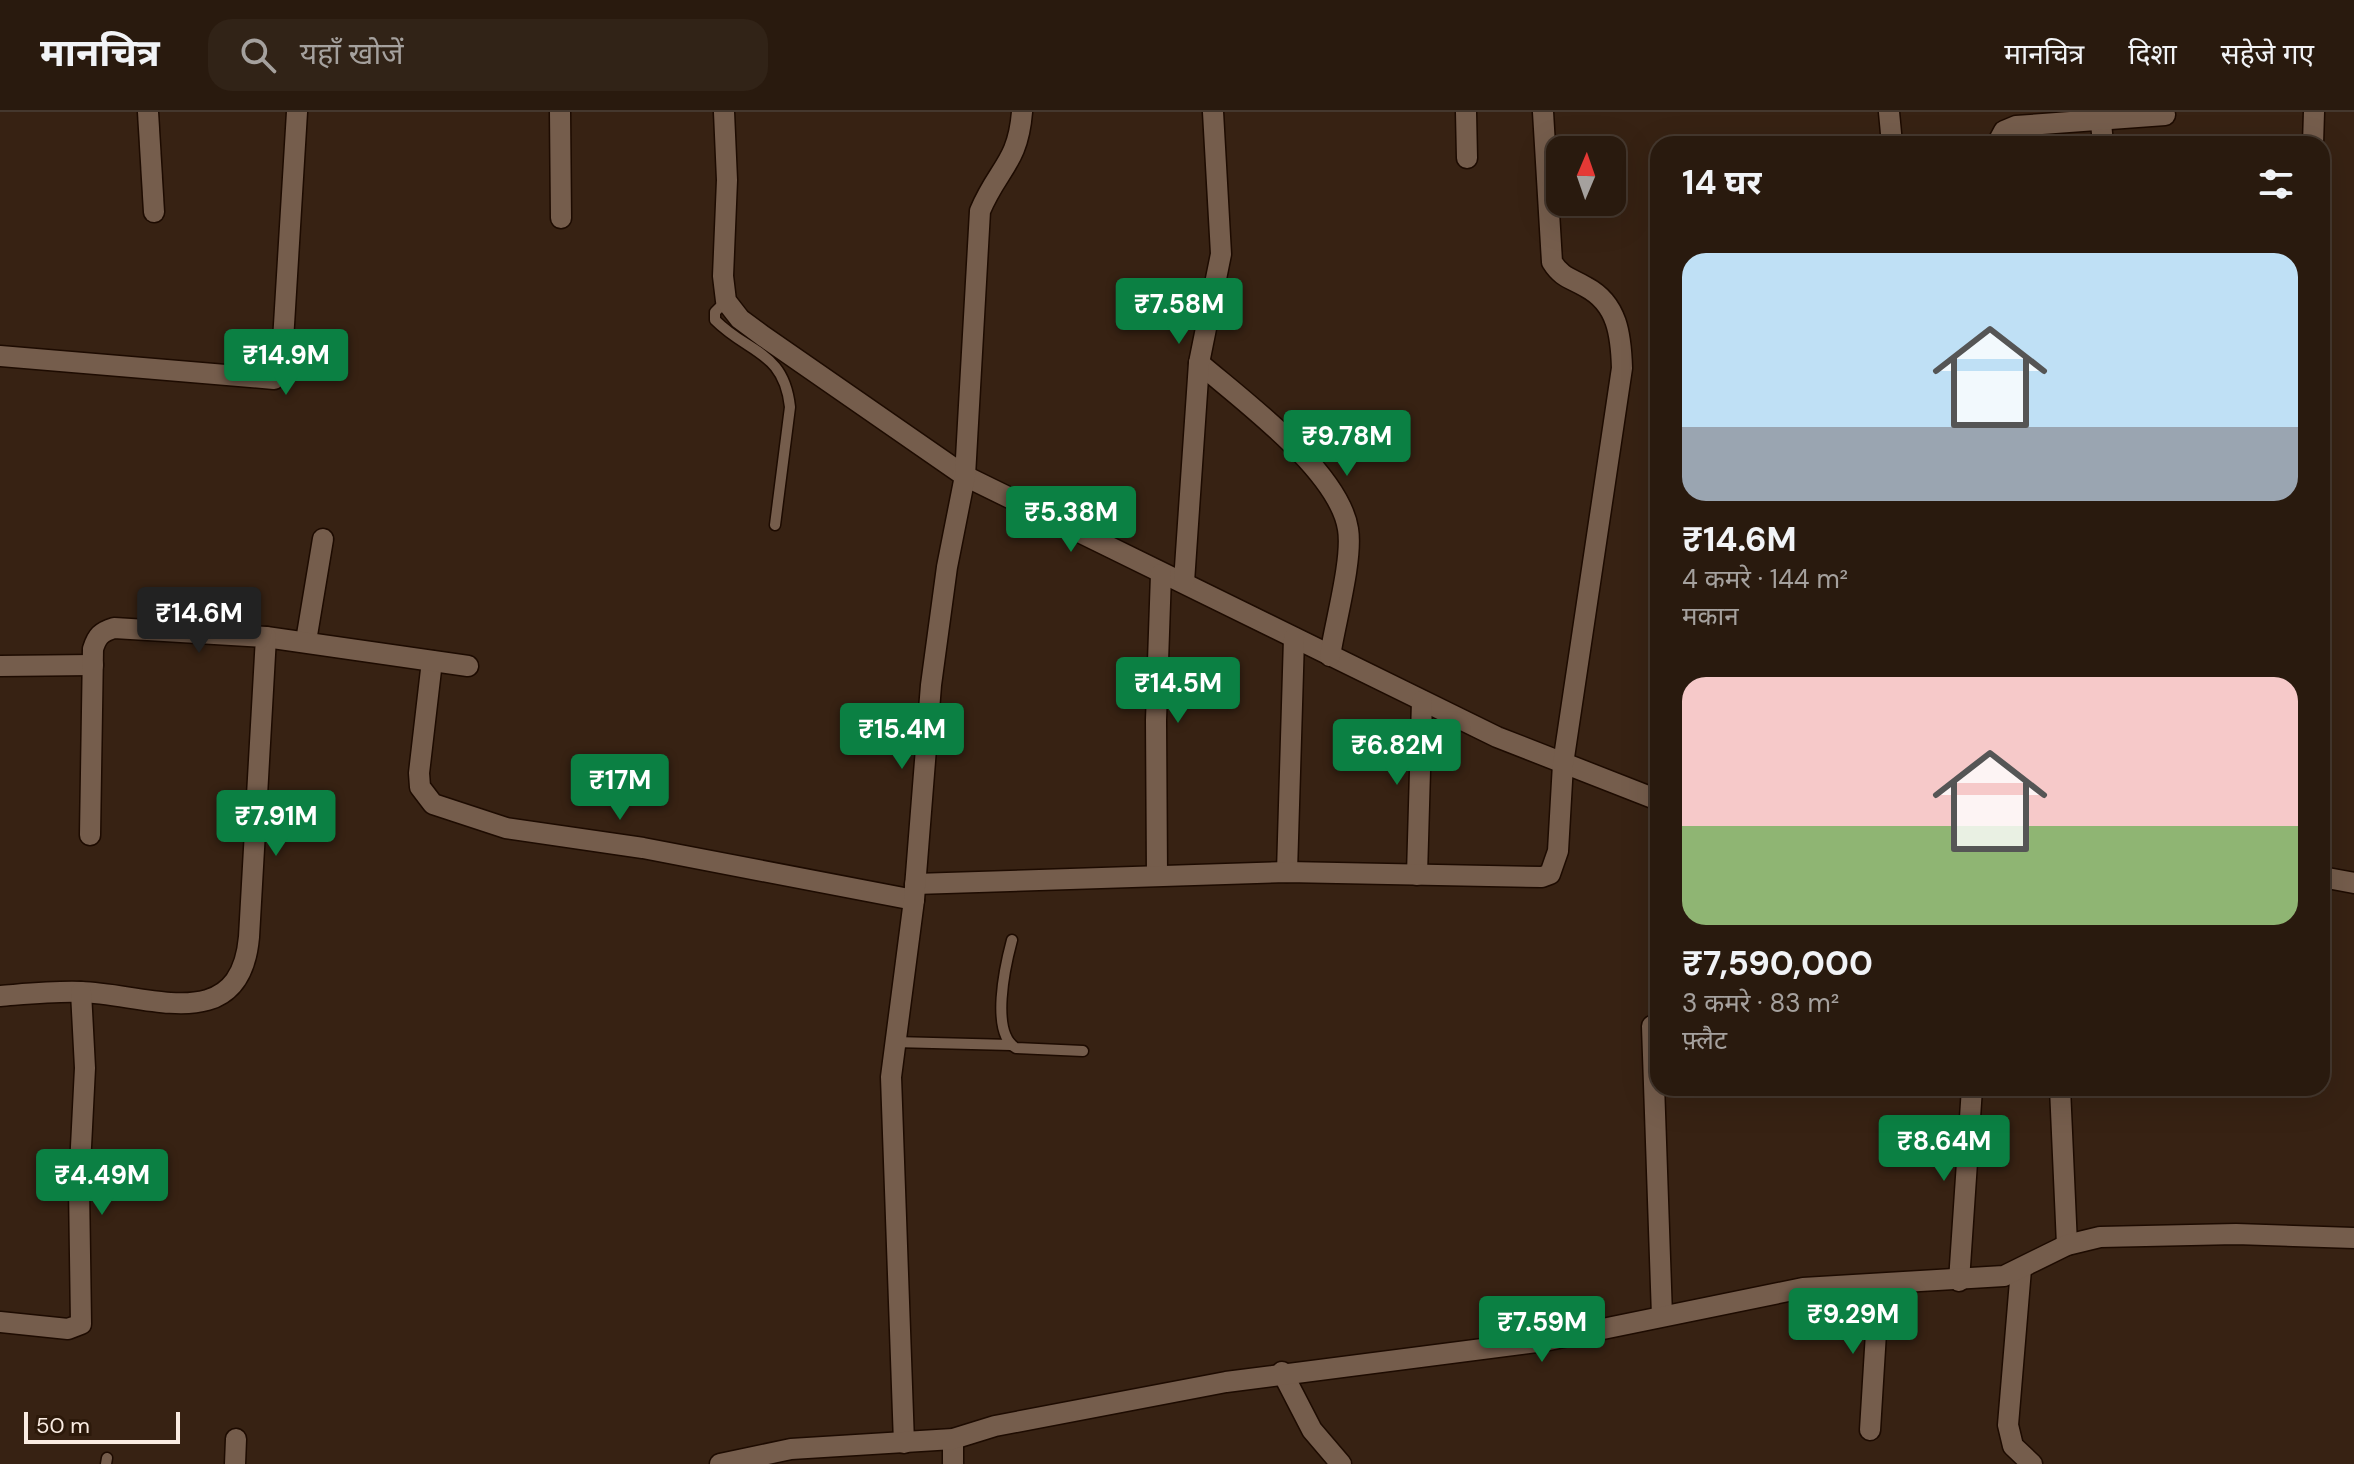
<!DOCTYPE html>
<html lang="hi">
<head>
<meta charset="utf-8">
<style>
	:root { --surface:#291a0e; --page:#312317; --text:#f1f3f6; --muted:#a5a19e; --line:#45382e; --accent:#0b8043 }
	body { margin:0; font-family:"DM Sans","Noto Sans Devanagari",sans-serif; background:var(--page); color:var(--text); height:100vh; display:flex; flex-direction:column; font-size:30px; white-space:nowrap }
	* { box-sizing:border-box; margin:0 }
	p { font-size:26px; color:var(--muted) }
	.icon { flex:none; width:44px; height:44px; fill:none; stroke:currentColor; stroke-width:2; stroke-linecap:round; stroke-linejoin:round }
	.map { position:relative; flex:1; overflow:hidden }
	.drawer { position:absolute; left:1650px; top:24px; width:680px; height:960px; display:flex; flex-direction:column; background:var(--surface); border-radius:24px; box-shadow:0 8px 32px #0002,0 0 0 2px var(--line) }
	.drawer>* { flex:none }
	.needle { width:52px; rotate:2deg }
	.buttons { position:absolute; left:1546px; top:24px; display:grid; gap:16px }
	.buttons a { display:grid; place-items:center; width:80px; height:80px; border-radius:16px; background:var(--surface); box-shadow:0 8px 32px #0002,0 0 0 2px var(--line); font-size:40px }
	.scale { position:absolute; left:24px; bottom:20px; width:156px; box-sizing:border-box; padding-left:8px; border:4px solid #faece2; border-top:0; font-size:22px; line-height:28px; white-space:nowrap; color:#faece2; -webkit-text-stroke:6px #2c190a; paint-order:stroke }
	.price { position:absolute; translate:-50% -68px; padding:0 18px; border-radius:8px; background:var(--accent); color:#fff; font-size:26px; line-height:52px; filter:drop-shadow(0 2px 4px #0008) }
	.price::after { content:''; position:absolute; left:50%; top:48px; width:24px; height:18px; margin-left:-12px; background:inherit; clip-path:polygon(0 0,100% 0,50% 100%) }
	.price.on { background:#222; color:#fff }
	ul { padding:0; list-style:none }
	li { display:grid; align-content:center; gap:16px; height:424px; padding:0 32px }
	li span { display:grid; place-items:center; height:248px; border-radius:24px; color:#555 }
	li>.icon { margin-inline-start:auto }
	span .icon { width:144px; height:144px; fill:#fffc; stroke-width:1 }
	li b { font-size:34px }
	h2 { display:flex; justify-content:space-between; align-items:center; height:96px; padding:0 32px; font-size:34px }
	header { display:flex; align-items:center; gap:48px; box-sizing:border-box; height:112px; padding:0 40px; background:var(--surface); border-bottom:2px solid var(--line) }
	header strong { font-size:38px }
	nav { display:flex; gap:44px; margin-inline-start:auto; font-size:28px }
	.search { width:560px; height:72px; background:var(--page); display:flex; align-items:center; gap:20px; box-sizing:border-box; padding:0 28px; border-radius:24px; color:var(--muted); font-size:30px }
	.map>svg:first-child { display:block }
</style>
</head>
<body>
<header>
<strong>मानचित्र</strong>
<div class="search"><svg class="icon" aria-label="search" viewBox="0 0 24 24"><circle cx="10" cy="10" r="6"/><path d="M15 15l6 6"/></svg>यहाँ खोजें</div>
<nav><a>मानचित्र</a><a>दिशा</a><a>सहेजे गए</a></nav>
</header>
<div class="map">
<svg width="2354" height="1352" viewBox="0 0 2354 1352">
	<rect width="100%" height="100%" fill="#372213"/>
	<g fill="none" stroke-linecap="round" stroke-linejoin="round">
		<defs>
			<g id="lane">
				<path d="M 726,189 L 715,200 L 715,208 C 749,242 784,239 790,295 L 775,413"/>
				<path d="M 1012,828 C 1005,854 990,921 1016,936 L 1083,939"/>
				<path d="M 894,930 L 1011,933"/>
				<path d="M 106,1352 L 107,1346"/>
			</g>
			<g id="street">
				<path d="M 148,0 L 154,100"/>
				<path d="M 560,0 L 561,106"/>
				<path d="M 724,0 L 727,68 L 723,164 L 726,189 L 740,207 L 763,224 L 965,364 L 1497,625 L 1658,688"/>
				<path d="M 1466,0 L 1467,46"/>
				<path d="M 1889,0 L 1892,32"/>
				<path d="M 2100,0 L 2103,32"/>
				<path d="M 1997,32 L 2004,19 L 2016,14 L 2165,3"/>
				<path d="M 2313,32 L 2314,0"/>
				<path d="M 0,244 L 274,267 L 281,256 L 283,229 L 297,0"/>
				<path d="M 1199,251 C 1242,288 1339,359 1348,417 C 1353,447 1335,511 1330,544"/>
				<path d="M 1184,470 L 1199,251 L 1221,142 L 1213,0"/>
				<path d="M 306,529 L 323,427"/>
				<path d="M 432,549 L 419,661 L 420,675 L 433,692 L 506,716 L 643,736 L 914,788"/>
				<path d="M 0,554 L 93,553"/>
				<path d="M 90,723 L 93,537 C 97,524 101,520 114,516 L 266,525 L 468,554"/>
				<path d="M 1287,760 L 1294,526"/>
				<path d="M 1157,762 L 1156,608 L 1161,462"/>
				<path d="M 1417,763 L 1422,589"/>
				<path d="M 2322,765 L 2354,771"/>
				<path d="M 915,772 L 1287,760 L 1542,765 L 1550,762 L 1558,739 L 1563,652 L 1622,256 C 1621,224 1618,192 1586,175 C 1571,166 1562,166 1552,150 L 1543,0"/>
				<path d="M 0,884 C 26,882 54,879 81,880 C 148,882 240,926 249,825 L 266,525"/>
				<path d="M 1652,914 L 1662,1204"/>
				<path d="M 2060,976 L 2067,1133"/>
				<path d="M 2021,1157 L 2008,1313 L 2013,1334 L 2032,1352"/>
				<path d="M 1959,1169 L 1972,976"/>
				<path d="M 0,1210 L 68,1217 L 81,1212 L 79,1074 L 85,956 L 81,880"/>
				<path d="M 1282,1260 L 1312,1318 L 1341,1352"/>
				<path d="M 1870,1318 L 1879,1172"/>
				<path d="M 953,1327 L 953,1352"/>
				<path d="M 904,1331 L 891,965 L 914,788 L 931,573 L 947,455 L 965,364 L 980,99 C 998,56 1018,51 1022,0"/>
				<path d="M 235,1352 L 236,1327"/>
				<path d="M 720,1352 L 791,1337 L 953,1327 L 995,1314 L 1226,1270 L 1544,1229 L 1803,1176 L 2004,1164 L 2067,1133 L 2100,1125 L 2236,1122 L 2354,1126"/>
			</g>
		</defs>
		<use href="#lane" stroke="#1d0b01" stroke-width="13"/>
		<use href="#street" stroke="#1d0b01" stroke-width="23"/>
		<use href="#lane" stroke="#755d4c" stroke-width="10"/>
		<use href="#street" stroke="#755d4c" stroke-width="20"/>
	</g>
</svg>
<div class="buttons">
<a><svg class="needle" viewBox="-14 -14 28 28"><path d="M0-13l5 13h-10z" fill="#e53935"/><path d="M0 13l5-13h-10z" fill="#a5a19e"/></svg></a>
</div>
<div class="scale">50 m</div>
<b class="price" style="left:1179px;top:234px">₹7.58M</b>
<b class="price" style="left:286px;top:285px">₹14.9M</b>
<b class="price" style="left:1347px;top:366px">₹9.78M</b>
<b class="price" style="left:1071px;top:442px">₹5.38M</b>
<b class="price on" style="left:199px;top:543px">₹14.6M</b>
<b class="price" style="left:1178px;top:613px">₹14.5M</b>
<b class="price" style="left:902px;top:659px">₹15.4M</b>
<b class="price" style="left:1397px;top:675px">₹6.82M</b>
<b class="price" style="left:620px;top:710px">₹17M</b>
<b class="price" style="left:276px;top:746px">₹7.91M</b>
<b class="price" style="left:1944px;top:1071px">₹8.64M</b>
<b class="price" style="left:102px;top:1105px">₹4.49M</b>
<b class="price" style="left:1853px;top:1244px">₹9.29M</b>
<b class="price" style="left:1542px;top:1252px">₹7.59M</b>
<section class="drawer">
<h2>14 घर<svg class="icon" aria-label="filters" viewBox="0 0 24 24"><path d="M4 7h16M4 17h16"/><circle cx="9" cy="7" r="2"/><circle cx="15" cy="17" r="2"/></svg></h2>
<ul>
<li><span style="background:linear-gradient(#bfe0f5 70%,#9aa5b1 0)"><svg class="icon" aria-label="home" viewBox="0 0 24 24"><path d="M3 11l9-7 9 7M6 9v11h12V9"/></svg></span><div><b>₹14.6M</b><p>4 कमरे · 144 m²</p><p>मकान</p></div></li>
<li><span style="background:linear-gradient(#f6c9c9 60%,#8fb573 0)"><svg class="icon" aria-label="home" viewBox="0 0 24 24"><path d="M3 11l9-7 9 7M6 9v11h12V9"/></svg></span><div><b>₹7,590,000</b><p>3 कमरे · 83 m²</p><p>फ़्लैट</p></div></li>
</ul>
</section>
</div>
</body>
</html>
